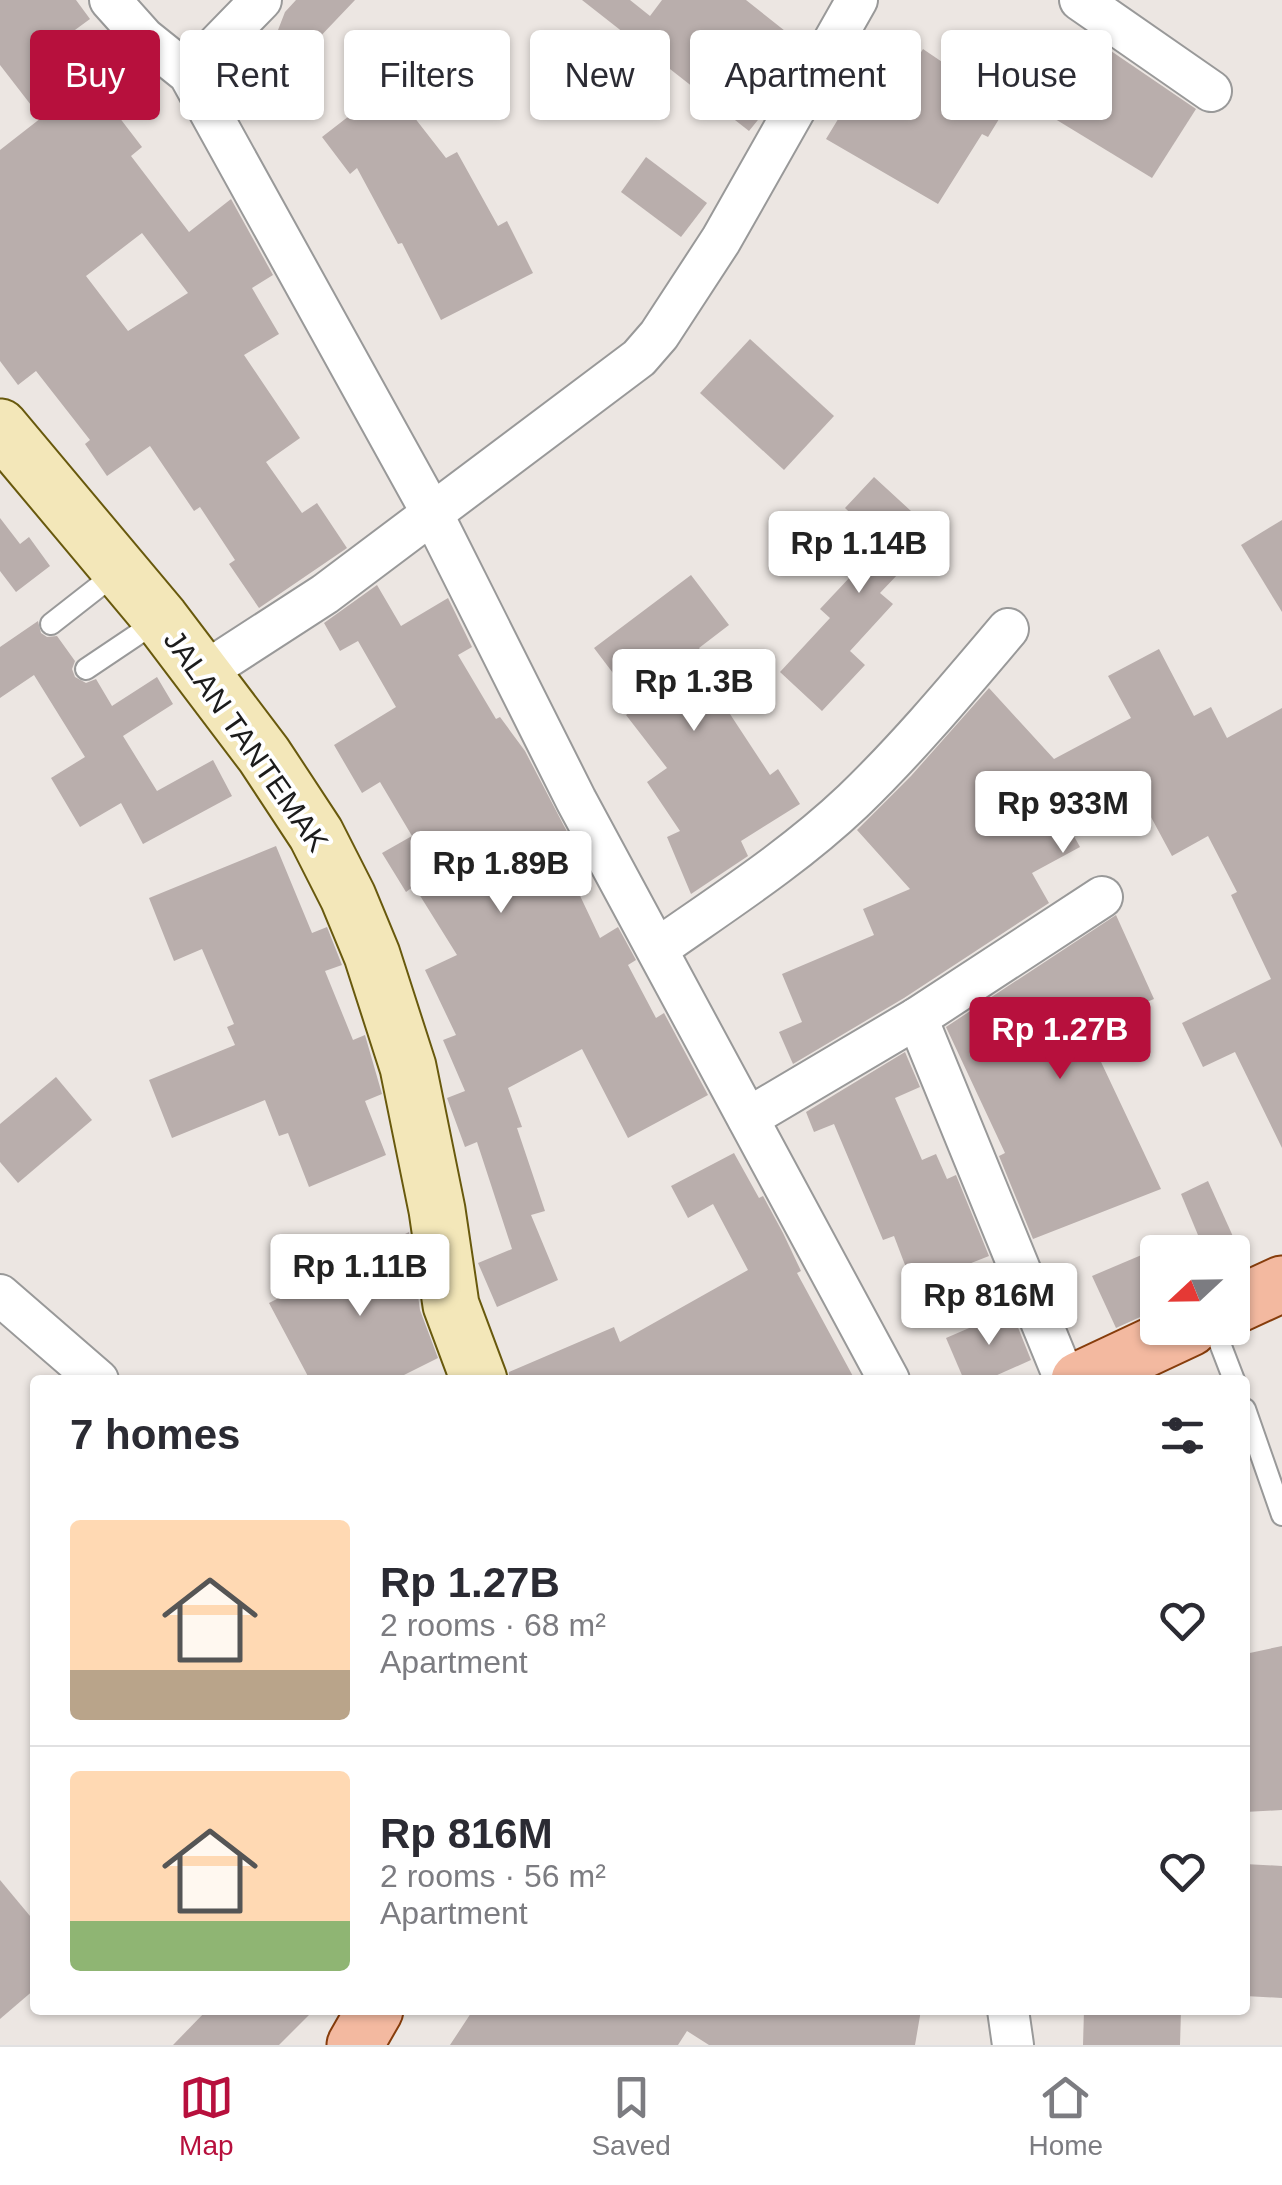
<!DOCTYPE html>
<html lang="en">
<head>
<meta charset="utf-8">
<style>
	:root { --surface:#fff; --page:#f2f2f3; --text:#2b2b33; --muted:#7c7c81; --line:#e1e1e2; --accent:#b7103d }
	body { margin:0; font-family:Helvetica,sans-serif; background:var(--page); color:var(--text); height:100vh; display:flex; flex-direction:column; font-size:38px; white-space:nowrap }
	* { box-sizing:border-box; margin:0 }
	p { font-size:32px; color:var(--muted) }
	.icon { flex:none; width:55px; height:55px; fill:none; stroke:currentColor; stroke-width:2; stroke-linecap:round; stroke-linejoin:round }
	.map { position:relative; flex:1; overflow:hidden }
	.side { position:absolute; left:30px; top:1375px; width:1220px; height:640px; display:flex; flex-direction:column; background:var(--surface); border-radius:10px; box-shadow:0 2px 8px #0004 }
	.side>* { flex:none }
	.top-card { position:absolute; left:30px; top:30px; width:1222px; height:90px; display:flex; gap:20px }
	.needle { width:65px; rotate:248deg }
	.controls { position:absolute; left:1140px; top:1235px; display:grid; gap:20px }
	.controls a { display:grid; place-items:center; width:110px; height:110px; border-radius:10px; background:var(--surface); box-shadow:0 2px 8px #0004; font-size:50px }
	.price { position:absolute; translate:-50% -85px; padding:0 22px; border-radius:10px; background:#fff; color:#222; font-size:32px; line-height:65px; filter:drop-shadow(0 2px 5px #0008) }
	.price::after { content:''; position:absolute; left:50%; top:60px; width:30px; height:22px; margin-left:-15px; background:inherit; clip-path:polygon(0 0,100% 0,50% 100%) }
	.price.selected { background:var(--accent); color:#fff }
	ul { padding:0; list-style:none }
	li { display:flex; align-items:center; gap:30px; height:250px; padding:0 40px }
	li+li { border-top:2px solid var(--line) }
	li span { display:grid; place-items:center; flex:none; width:280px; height:200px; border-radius:10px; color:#555 }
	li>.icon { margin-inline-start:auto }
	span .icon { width:120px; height:120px; fill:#fffc; stroke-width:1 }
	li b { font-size:42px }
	h2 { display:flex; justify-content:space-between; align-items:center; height:120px; padding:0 40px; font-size:42px }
	.chip { padding:0 35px; border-radius:10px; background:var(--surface); box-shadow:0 2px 8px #0004; font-size:35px; line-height:90px }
	.chip.selected { background:var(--accent); color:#fff }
	.tab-bar { display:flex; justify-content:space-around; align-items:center; height:140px; border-top:2px solid var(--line); background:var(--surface); font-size:28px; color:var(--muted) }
	.tab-bar a { display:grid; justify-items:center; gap:5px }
	.tab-bar .selected { color:var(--accent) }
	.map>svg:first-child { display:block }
</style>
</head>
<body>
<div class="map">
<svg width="1282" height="2045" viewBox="0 0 1282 2045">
	<rect width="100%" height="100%" fill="#ece6e2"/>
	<g fill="#b9aeac" fill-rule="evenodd">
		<path d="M 0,0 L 76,0 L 90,19 L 64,38 L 86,67 L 83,70 L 142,147 L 131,156 L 189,232 L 231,199 L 273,275 L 252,288 L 279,334 L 244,355 L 300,438 L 266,462 L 302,513 L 317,503 L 347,548 L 259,608 L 229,564 L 235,560 L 200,507 L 194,511 L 150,446 L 107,476 L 85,444 L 90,440 L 36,371 L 18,385 L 0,361 L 0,150 L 41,118 L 0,65 ZM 142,233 L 188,293 L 128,331 L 86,276 Z"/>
		<path d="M 296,0 L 355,0 L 315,42 L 288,111 L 252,97 L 285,12 Z"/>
		<path d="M 582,0 L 630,0 L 650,16 L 662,0 L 746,0 L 804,46 L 771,104 L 749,131 Z"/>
		<path d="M 1089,36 L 1196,109 L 1152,178 L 1042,111 Z"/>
		<path d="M 923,49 L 1007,106 L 988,137 L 982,134 L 938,204 L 826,139 L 854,93 L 884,112 Z"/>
		<path d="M 389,85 L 446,158 L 457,152 L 498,226 L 507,221 L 533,273 L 441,320 L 402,243 L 398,244 L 357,168 L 350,174 L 322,137 Z"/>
		<path d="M 646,157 L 707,203 L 681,237 L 621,192 Z"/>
		<path d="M 750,339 L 834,416 L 784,470 L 700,393 Z"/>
		<path d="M 874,477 L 936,534 L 880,593 L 893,604 L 850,651 L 865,665 L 822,711 L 780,672 L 830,618 L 820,609 L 882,543 L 845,508 Z"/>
		<path d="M 0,518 L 20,544 L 29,537 L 50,566 L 16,592 L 0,571 Z"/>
		<path d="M 1282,520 L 1282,612 L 1241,545 Z"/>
		<path d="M 691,575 L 729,625 L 699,648 L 740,701 L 728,711 L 770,775 L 778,769 L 800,804 L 741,841 L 748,856 L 691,894 L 667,837 L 680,831 L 647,782 L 667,768 L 626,715 L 638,706 L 594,648 Z"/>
		<path d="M 377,585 L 401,626 L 448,598 L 472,647 L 458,655 L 496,719 L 500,717 L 525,751 L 589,874 L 574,883 L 600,938 L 618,927 L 636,960 L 628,965 L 656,1018 L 664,1013 L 708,1095 L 628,1138 L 582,1049 L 508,1088 L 522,1127 L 517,1128 L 545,1211 L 531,1215 L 558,1280 L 497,1307 L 478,1263 L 512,1249 L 477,1142 L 465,1147 L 447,1098 L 465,1091 L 443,1040 L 456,1035 L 425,970 L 457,955 L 414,886 L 406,892 L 382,853 L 412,836 L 380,782 L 362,793 L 334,745 L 396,707 L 358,641 L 340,651 L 324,623 Z"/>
		<path d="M 38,621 L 41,633 L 47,637 L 57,636 L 75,661 L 72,669 L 75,677 L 86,683 L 96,679 L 112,706 L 157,677 L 173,704 L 123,736 L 157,791 L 213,760 L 232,796 L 143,844 L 121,803 L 80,827 L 51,778 L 85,757 L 34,675 L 0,698 L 0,647 Z"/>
		<path d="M 1159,649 L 1194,716 L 1211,707 L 1227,738 L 1282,708 L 1282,1148 L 1235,1052 L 1203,1067 L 1182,1023 L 1271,979 L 1231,895 L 1237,892 L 1208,836 L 1172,856 L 1138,793 L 1070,829 L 1080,847 L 1032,873 L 1049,903 L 904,998 L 793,1064 L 779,1032 L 802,1022 L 782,974 L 874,935 L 863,909 L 910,889 L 857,830 L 911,776 L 989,688 L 1054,759 L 1131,718 L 1108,676 Z"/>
		<path d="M 276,846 L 312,933 L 327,927 L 342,965 L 325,971 L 353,1040 L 365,1035 L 382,1094 L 365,1101 L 386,1155 L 309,1187 L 288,1133 L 279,1136 L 265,1100 L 172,1138 L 149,1080 L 235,1045 L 227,1027 L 234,1024 L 202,949 L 174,961 L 149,898 Z"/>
		<path d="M 1116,915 L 1154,999 L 1085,1028 L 1161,1189 L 1033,1239 L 999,1156 L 1005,1153 L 946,1027 Z"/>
		<path d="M 905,1052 L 920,1087 L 895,1098 L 922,1160 L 936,1154 L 947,1179 L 956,1175 L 989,1256 L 913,1286 L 894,1236 L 883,1240 L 834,1124 L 814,1132 L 806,1112 Z"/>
		<path d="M 56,1077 L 92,1120 L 18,1183 L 0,1162 L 0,1124 Z"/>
		<path d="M 734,1153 L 759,1198 L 763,1196 L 783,1233 L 801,1271 L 797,1273 L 855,1380 L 509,1380 L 509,1372 L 614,1327 L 620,1342 L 748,1270 L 713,1204 L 688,1218 L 671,1186 Z"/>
		<path d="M 1208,1181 L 1240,1252 L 1205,1252 L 1181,1194 Z"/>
		<path d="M 409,1232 L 420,1310 L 438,1358 L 394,1380 L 310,1380 L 269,1303 Z"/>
		<path d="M 1158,1248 L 1158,1309 L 1116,1328 L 1092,1276 Z"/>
		<path d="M 1011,1310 L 1031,1360 L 986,1380 L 964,1380 L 946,1338 Z"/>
		<path d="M 1282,1646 L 1282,1810 L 1245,1812 L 1245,1654 Z"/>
		<path d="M 1245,1864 L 1282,1866 L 1282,1998 L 1245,1996 Z"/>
		<path d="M 0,1880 L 35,1922 L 35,1989 L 0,2019 Z"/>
		<path d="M 207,2010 L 314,2010 L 279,2045 L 173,2045 Z"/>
		<path d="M 473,2010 L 921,2010 L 915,2045 L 709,2045 L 687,2031 L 678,2045 L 450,2045 Z"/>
		<path d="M 1084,2010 L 1181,2010 L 1180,2045 L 1083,2045 Z"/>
	</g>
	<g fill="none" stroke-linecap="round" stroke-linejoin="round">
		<defs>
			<g id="lane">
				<path d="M 51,624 L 120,570"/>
				<path d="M 86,669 L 159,620"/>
				<path d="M 1214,1328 L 1234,1380"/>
				<path d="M 1245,1409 L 1282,1515"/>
			</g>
			<g id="street">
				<path d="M 110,0 L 144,38 L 189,74 L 433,515 L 576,800 L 889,1380"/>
				<path d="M 1080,0 L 1211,91"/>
				<path d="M 189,74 L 261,0"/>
				<path d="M 203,673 L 325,594 L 639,358 L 659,335 L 721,240 L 857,0"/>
				<path d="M 657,949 C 724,902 794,857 853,801 C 909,747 958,688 1008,629"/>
				<path d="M 917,1018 L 1065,1380"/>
				<path d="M 748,1118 L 917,1018 L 1102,897"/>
				<path d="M 0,1295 L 98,1380"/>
				<path d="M 1008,2010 L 1013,2045"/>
			</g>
			<path id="secondary" d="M 0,427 L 161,619 L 264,755 L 316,834 L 348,897 L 372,955 L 408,1067 L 437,1210 L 451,1305 L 479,1380"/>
			<g id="primary">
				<path d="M 1232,1307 L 1282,1284"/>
				<path d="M 1079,1380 L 1190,1328"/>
				<path d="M 355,2045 L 375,2010"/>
			</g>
		</defs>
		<use href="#lane" stroke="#999" stroke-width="24"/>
		<use href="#street" stroke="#999" stroke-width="44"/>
		<use href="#secondary" stroke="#68590d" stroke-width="59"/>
		<use href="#primary" stroke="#873d0c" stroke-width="59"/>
		<use href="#lane" stroke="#fff" stroke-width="20"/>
		<use href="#street" stroke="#fff" stroke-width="40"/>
		<use href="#secondary" stroke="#f3e7b9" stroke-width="55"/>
		<use href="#primary" stroke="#f3b9a0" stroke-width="55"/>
	</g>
	<g text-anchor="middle" stroke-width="8" stroke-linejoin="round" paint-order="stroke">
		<g font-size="30" fill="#1c1c1c" stroke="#fff">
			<text transform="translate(246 741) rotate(55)" y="10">JALAN TANTEMAK</text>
		</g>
	</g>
</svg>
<div class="controls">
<a><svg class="needle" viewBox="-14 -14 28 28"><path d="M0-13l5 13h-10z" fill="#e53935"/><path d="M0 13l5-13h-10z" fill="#7c7c81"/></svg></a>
</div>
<b class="price" style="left:859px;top:596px">Rp 1.14B</b>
<b class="price" style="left:694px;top:734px">Rp 1.3B</b>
<b class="price" style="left:1063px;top:856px">Rp 933M</b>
<b class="price" style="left:501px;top:916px">Rp 1.89B</b>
<b class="price selected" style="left:1060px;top:1082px">Rp 1.27B</b>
<b class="price" style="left:360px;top:1319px">Rp 1.11B</b>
<b class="price" style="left:989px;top:1348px">Rp 816M</b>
<div class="top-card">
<a class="chip selected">Buy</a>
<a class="chip">Rent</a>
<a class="chip">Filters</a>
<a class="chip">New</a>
<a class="chip">Apartment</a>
<a class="chip">House</a>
</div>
<section class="side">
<h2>7 homes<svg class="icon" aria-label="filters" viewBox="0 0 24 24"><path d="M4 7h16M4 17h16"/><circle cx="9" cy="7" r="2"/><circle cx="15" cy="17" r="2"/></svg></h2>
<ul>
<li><span style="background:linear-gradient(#ffd9b3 75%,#b9a48a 0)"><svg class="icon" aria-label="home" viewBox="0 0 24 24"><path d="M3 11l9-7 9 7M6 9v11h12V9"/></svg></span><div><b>Rp 1.27B</b><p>2 rooms · 68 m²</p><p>Apartment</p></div><svg class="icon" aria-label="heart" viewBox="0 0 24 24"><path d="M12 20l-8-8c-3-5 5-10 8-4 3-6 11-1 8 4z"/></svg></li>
<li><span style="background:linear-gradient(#ffd9b3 75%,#8fb573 0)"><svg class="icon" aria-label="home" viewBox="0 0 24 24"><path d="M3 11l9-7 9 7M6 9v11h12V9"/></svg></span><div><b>Rp 816M</b><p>2 rooms · 56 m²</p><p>Apartment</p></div><svg class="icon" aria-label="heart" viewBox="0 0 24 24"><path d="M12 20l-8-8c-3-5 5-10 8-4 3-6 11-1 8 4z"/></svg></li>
</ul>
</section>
</div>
<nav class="tab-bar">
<a class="selected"><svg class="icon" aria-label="map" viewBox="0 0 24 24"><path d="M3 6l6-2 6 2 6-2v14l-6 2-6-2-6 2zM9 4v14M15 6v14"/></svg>Map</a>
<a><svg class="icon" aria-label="saved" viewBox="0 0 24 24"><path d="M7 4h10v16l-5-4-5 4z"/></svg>Saved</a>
<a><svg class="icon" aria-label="home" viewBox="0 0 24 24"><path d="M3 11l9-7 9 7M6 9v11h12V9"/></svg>Home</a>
</nav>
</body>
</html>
